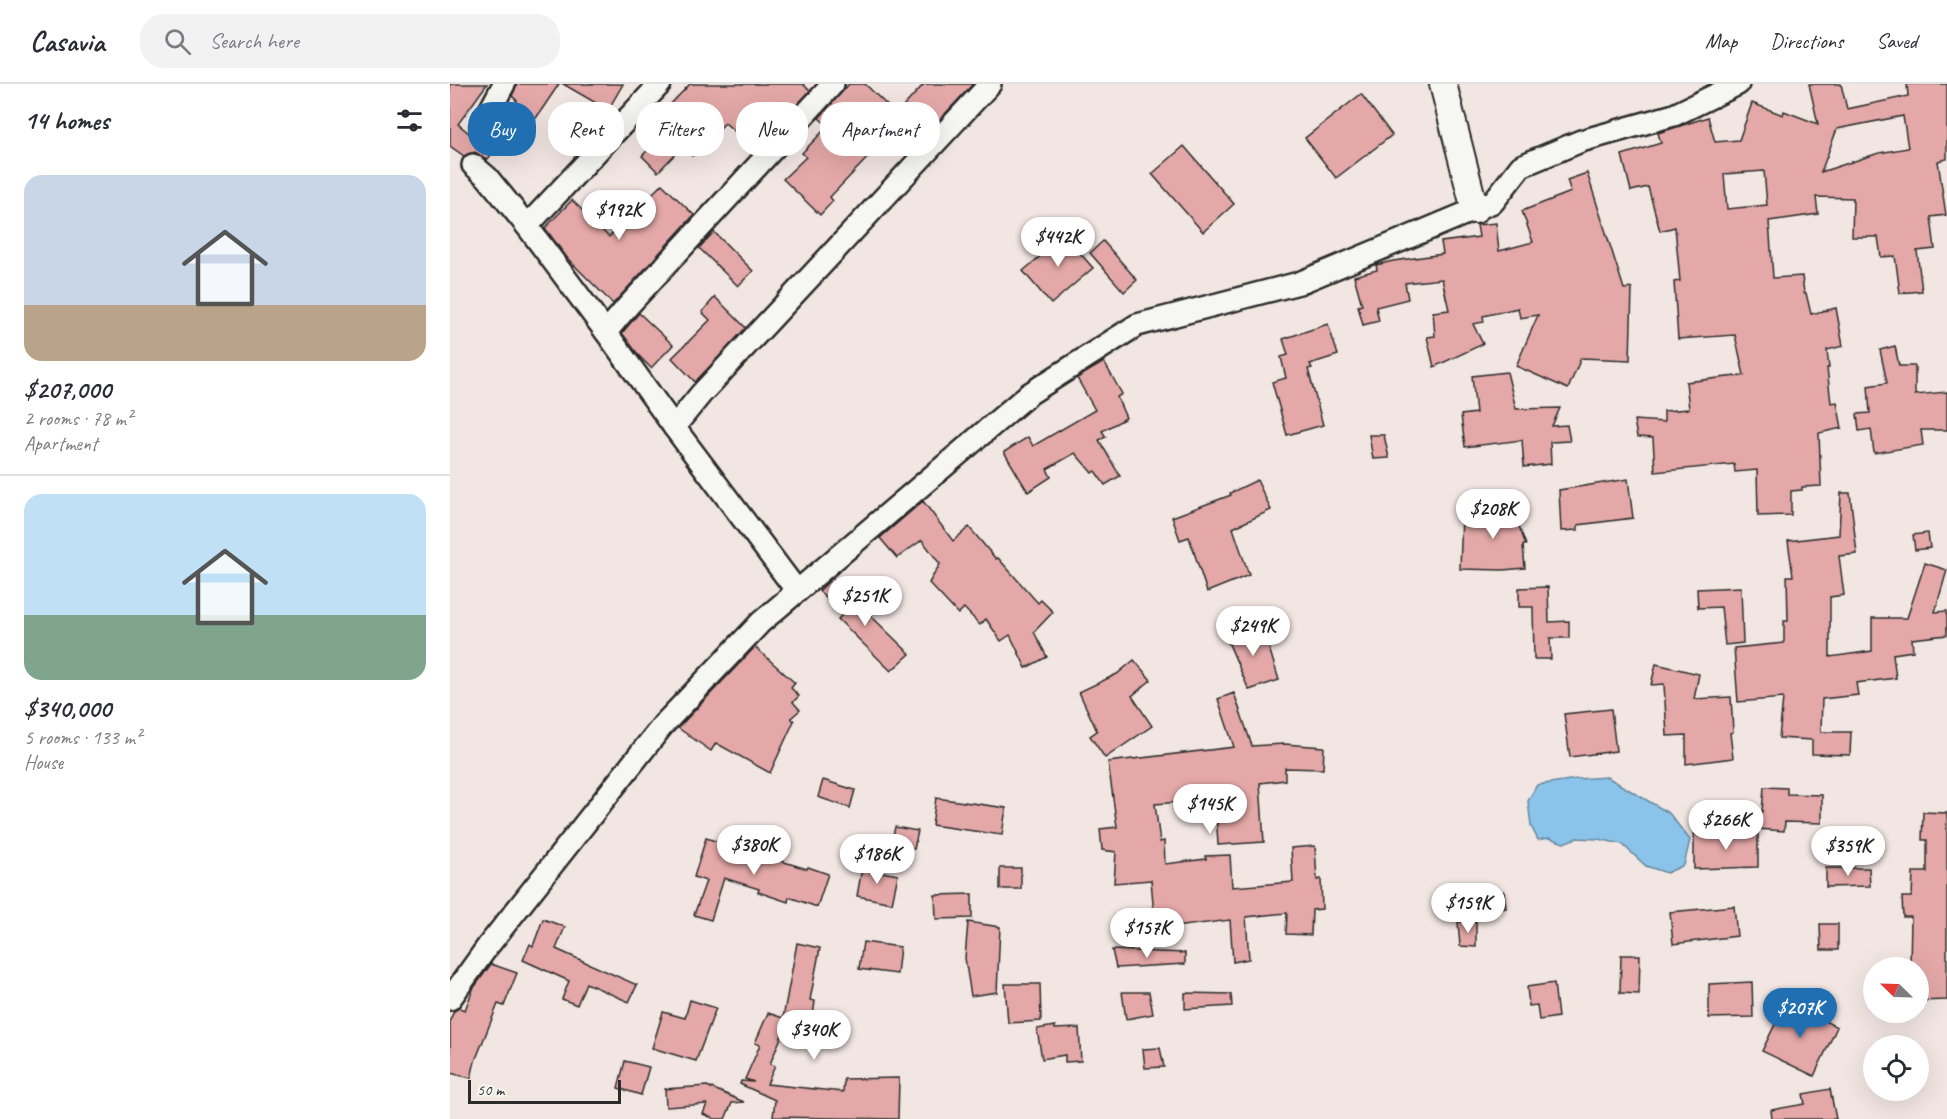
<!DOCTYPE html>
<html lang="en">
<head>
<meta charset="utf-8">
<style>
	:root { --surface:#fff; --page:#f2f2f3; --text:#2b2b33; --muted:#7c7c81; --line:#e1e1e2; --accent:#1f6fb2 }
	body { margin:0; font-family:Caveat,sans-serif; background:var(--page); color:var(--text); height:100vh; display:flex; flex-direction:column; font-size:22px; white-space:nowrap }
	* { box-sizing:border-box; margin:0 }
	p { font-size:20px; color:var(--muted) }
	.icon { flex:none; width:33px; height:33px; fill:none; stroke:currentColor; stroke-width:2; stroke-linecap:round; stroke-linejoin:round }
	.map { position:relative; flex:1; overflow:hidden }
	.side { display:flex; flex-direction:column; background:var(--surface); width:450px }
	.side>* { flex:none }
	.hud { position:absolute; left:18px; top:18px; width:570px; height:54px; display:flex; gap:12px }
	.needle { width:39px; rotate:293deg }
	.fabs { position:absolute; left:1413px; top:873px; display:grid; gap:12px }
	.fabs a { display:grid; place-items:center; width:66px; height:66px; border-radius:50%; background:var(--surface); box-shadow:0 6px 24px #0002; font-size:30px }
	.scale { position:absolute; left:18px; bottom:15px; width:153px; box-sizing:border-box; padding-left:6px; border:3px solid #2b2b2b; border-top:0; font-size:16px; line-height:21px; white-space:nowrap; color:#2b2b2b; -webkit-text-stroke:4px #f6f6f2; paint-order:stroke }
	.price { position:absolute; translate:-50% -51px; padding:0 14px; border-radius:21px; background:#fff; color:#222; font-size:20px; line-height:39px; filter:drop-shadow(0 2px 3px #0008) }
	.price::after { content:''; position:absolute; left:50%; top:36px; width:18px; height:14px; margin-left:-9px; background:inherit; clip-path:polygon(0 0,100% 0,50% 100%) }
	.price.selected { background:var(--accent); color:#fff }
	ul { padding:0; list-style:none }
	li { display:grid; align-content:center; gap:12px; height:318px; padding:0 24px }
	li+li { border-top:2px solid var(--line) }
	li span { display:grid; place-items:center; height:186px; border-radius:18px; color:#555 }
	li>.icon { margin-inline-start:auto }
	span .icon { width:108px; height:108px; fill:#fffc; stroke-width:1 }
	li b { font-size:26px }
	h2 { display:flex; justify-content:space-between; align-items:center; height:72px; padding:0 24px; font-size:26px }
	.pill { padding:0 21px; border-radius:24px; background:var(--surface); box-shadow:0 6px 24px #0002; font-size:21px; line-height:54px }
	.pill.selected { background:var(--accent); color:#fff }
	header { display:flex; align-items:center; gap:36px; box-sizing:border-box; height:84px; padding:0 30px; background:var(--surface); border-bottom:2px solid var(--line) }
	header strong { font-size:28px }
	nav { display:flex; gap:33px; margin-inline-start:auto; font-size:21px }
	.search { width:420px; height:54px; background:var(--page); display:flex; align-items:center; gap:15px; box-sizing:border-box; padding:0 21px; border-radius:24px; color:var(--muted); font-size:22px }
	main { display:flex; flex:1; min-height:0 }
	.map>svg:first-child { display:block }
</style>
</head>
<body>
<header>
<strong>Casavia</strong>
<div class="search"><svg class="icon" aria-label="search" viewBox="0 0 24 24"><circle cx="10" cy="10" r="6"/><path d="M15 15l6 6"/></svg>Search here</div>
<nav><a>Map</a><a>Directions</a><a>Saved</a></nav>
</header>
<main>
<section class="side">
<h2>14 homes<svg class="icon" aria-label="filters" viewBox="0 0 24 24"><path d="M4 7h16M4 17h16"/><circle cx="9" cy="7" r="2"/><circle cx="15" cy="17" r="2"/></svg></h2>
<ul>
<li><span style="background:linear-gradient(#c9d6e8 70%,#b9a48a 0)"><svg class="icon" aria-label="home" viewBox="0 0 24 24"><path d="M3 11l9-7 9 7M6 9v11h12V9"/></svg></span><div><b>$207,000</b><p>2 rooms · 78 m²</p><p>Apartment</p></div></li>
<li><span style="background:linear-gradient(#bfe0f5 65%,#7fa58c 0)"><svg class="icon" aria-label="home" viewBox="0 0 24 24"><path d="M3 11l9-7 9 7M6 9v11h12V9"/></svg></span><div><b>$340,000</b><p>5 rooms · 133 m²</p><p>House</p></div></li>
</ul>
</section>
<div class="map">
<svg width="1497" height="1035" viewBox="0 0 1497 1035">
	<rect width="100%" height="100%" fill="#f2e6e3"/>
	<filter id="ink" filterUnits="userSpaceOnUse"><feTurbulence type="fractalNoise" baseFrequency=".0167" numOctaves="2"/><feDisplacementMap in="SourceGraphic" scale="12" xChannelSelector="R" yChannelSelector="G"/><feConvolveMatrix kernelMatrix="1 2 1 2 8 2 1 2 1" color-interpolation-filters="sRGB"/></filter>
	<g filter="url(#ink)">
		<path fill="#8bc4ea" stroke="#65879e" stroke-width="1.5" d="M 1157,693 L 1219,729 L 1240,756 L 1234,781 L 1217,789 L 1196,782 L 1172,760 L 1148,755 L 1126,754 L 1114,759 L 1099,754 L 1088,756 L 1081,742 L 1078,717 L 1087,701 L 1127,695 Z"/>
		<g fill="#e3a8a7" stroke="#2b2b2b" stroke-width="1.5" fill-rule="evenodd">
			<path d="M 0,0 L 37,0 L 8,40 L 25,54 L 45,66 L 37,76 L 25,68 L 14,72 L 0,62 Z"/>
			<path d="M 67,0 L 109,0 L 78,46 L 76,45 L 61,68 L 43,57 L 53,44 L 67,17 L 62,12 Z"/>
			<path d="M 113,0 L 173,0 L 158,26 Z"/>
			<path d="M 240,0 L 353,0 L 360,7 L 305,65 L 275,39 L 242,72 L 232,63 L 208,88 L 192,72 L 218,45 L 210,37 L 210,31 Z"/>
			<path d="M 399,0 L 415,0 L 445,29 L 416,59 L 424,67 L 380,113 L 383,117 L 370,131 L 333,95 L 356,73 L 352,69 L 378,42 L 369,34 Z"/>
			<path d="M 474,0 L 523,0 L 466,61 L 441,36 Z"/>
			<path d="M 1359,0 L 1391,0 L 1397,25 L 1458,12 L 1457,0 L 1497,0 L 1497,75 L 1488,77 L 1496,131 L 1481,133 L 1485,165 L 1467,167 L 1472,207 L 1450,209 L 1445,172 L 1431,173 L 1428,153 L 1402,153 L 1403,114 L 1366,113 L 1368,130 L 1319,137 L 1323,194 L 1352,192 L 1354,209 L 1356,209 L 1361,230 L 1386,224 L 1393,262 L 1377,266 L 1379,284 L 1377,284 L 1381,319 L 1387,318 L 1392,344 L 1369,349 L 1371,402 L 1352,403 L 1352,406 L 1341,407 L 1341,431 L 1308,432 L 1307,386 L 1285,388 L 1284,380 L 1205,388 L 1203,354 L 1187,353 L 1184,336 L 1214,338 L 1214,327 L 1239,325 L 1236,298 L 1294,291 L 1285,251 L 1228,255 L 1224,198 L 1230,197 L 1225,143 L 1210,147 L 1198,103 L 1181,107 L 1172,71 L 1211,59 L 1208,49 L 1258,33 L 1265,58 L 1289,56 L 1302,19 L 1333,31 L 1334,27 L 1368,40 ZM 1453,32 L 1458,64 L 1429,69 L 1371,88 L 1387,45 ZM 1314,87 L 1317,121 L 1277,125 L 1274,90 Z"/>
			<path d="M 911,10 L 942,51 L 886,94 L 855,54 Z"/>
			<path d="M 734,62 L 784,120 L 753,148 L 702,90 Z"/>
			<path d="M 1137,89 L 1174,205 L 1182,204 L 1180,276 L 1131,274 L 1118,305 L 1066,282 L 1088,231 L 1070,234 L 1068,224 L 1033,232 L 1034,238 L 1023,240 L 1033,260 L 984,283 L 977,253 L 985,252 L 983,228 L 999,226 L 992,195 L 955,199 L 958,215 L 926,223 L 929,237 L 913,241 L 908,222 L 912,221 L 904,192 L 927,186 L 926,181 L 943,177 L 993,170 L 991,158 L 1029,153 L 1027,141 L 1046,139 L 1049,167 L 1083,158 L 1072,127 L 1121,108 L 1117,96 Z"/>
			<path d="M 212,100 L 244,131 L 163,220 L 118,175 L 95,144 L 122,116 L 159,153 Z"/>
			<path d="M 609,145 L 643,184 L 601,220 L 573,187 L 601,163 L 596,157 Z"/>
			<path d="M 264,148 L 303,187 L 288,202 L 249,164 Z"/>
			<path d="M 653,157 L 687,196 L 674,208 L 640,169 Z"/>
			<path d="M 265,213 L 296,244 L 245,298 L 222,274 L 260,236 L 252,228 Z"/>
			<path d="M 189,229 L 223,261 L 201,284 L 190,273 L 172,249 Z"/>
			<path d="M 878,240 L 888,271 L 860,280 L 862,284 L 858,285 L 873,341 L 837,351 L 822,298 L 836,294 L 831,273 L 838,271 L 833,255 Z"/>
			<path d="M 1445,262 L 1449,282 L 1465,282 L 1465,311 L 1497,308 L 1497,346 L 1471,346 L 1473,361 L 1424,369 L 1421,345 L 1409,347 L 1407,330 L 1420,329 L 1418,302 L 1437,299 L 1430,266 Z"/>
			<path d="M 654,278 L 672,310 L 667,313 L 676,334 L 652,347 L 656,353 L 649,356 L 670,392 L 655,401 L 645,387 L 642,389 L 625,369 L 597,385 L 601,393 L 578,408 L 554,368 L 578,353 L 583,362 L 645,326 L 627,294 Z"/>
			<path d="M 1057,288 L 1066,325 L 1110,324 L 1102,342 L 1117,341 L 1120,357 L 1100,358 L 1101,380 L 1074,383 L 1072,356 L 1015,363 L 1011,331 L 1026,329 L 1022,292 Z"/>
			<path d="M 919,351 L 934,351 L 939,374 L 923,375 Z"/>
			<path d="M 1178,395 L 1183,434 L 1128,441 L 1128,446 L 1111,447 L 1109,406 Z"/>
			<path d="M 807,396 L 821,426 L 783,444 L 799,491 L 757,508 L 739,453 L 730,456 L 722,433 L 781,411 L 780,409 Z"/>
			<path d="M 1391,409 L 1400,409 L 1407,470 L 1389,472 L 1394,511 L 1380,513 L 1380,573 L 1422,567 L 1422,534 L 1457,534 L 1475,479 L 1497,486 L 1485,528 L 1497,527 L 1497,551 L 1462,555 L 1463,567 L 1443,570 L 1446,594 L 1406,599 L 1408,611 L 1372,615 L 1371,648 L 1401,648 L 1400,671 L 1362,670 L 1362,656 L 1329,654 L 1333,614 L 1288,618 L 1284,564 L 1334,559 L 1334,537 L 1338,537 L 1337,492 L 1343,492 L 1338,457 L 1389,451 Z"/>
			<path d="M 1059,415 L 1076,461 L 1073,461 L 1075,484 L 1053,486 L 1010,485 L 1012,433 L 1040,429 L 1038,418 Z"/>
			<path d="M 473,417 L 503,457 L 519,443 L 546,475 L 548,474 L 588,519 L 591,516 L 603,528 L 584,548 L 597,573 L 576,584 L 560,551 L 551,557 L 536,535 L 530,541 L 514,524 L 508,530 L 479,499 L 490,480 L 472,456 L 447,474 L 430,454 Z"/>
			<path d="M 1478,449 L 1480,464 L 1465,466 L 1463,451 Z"/>
			<path d="M 382,494 L 460,570 L 441,587 L 388,535 L 393,530 L 369,507 Z"/>
			<path d="M 1098,503 L 1099,538 L 1119,537 L 1119,554 L 1100,554 L 1101,575 L 1084,575 L 1083,523 L 1069,523 L 1069,504 Z"/>
			<path d="M 1291,503 L 1293,559 L 1275,561 L 1271,523 L 1248,524 L 1247,505 Z"/>
			<path d="M 807,538 L 820,567 L 829,596 L 799,606 L 776,553 Z"/>
			<path d="M 305,563 L 345,599 L 341,604 L 349,612 L 343,618 L 350,626 L 341,634 L 344,637 L 320,689 L 266,659 L 261,667 L 228,644 Z"/>
			<path d="M 684,576 L 701,596 L 682,612 L 702,642 L 655,674 L 640,652 L 647,647 L 629,608 L 667,590 Z"/>
			<path d="M 1206,580 L 1249,590 L 1244,615 L 1281,613 L 1283,648 L 1280,649 L 1283,674 L 1236,680 L 1236,651 L 1217,652 L 1214,600 L 1201,601 Z"/>
			<path d="M 784,609 L 802,662 L 834,660 L 874,663 L 873,685 L 835,684 L 835,696 L 810,699 L 814,758 L 768,761 L 766,727 L 758,728 L 757,716 L 705,720 L 710,758 L 714,757 L 715,780 L 756,775 L 755,772 L 780,771 L 782,803 L 843,798 L 841,764 L 865,762 L 867,796 L 871,795 L 872,825 L 862,826 L 861,851 L 836,850 L 837,829 L 796,833 L 799,875 L 783,878 L 780,836 L 670,850 L 668,836 L 704,831 L 701,796 L 664,799 L 666,768 L 652,766 L 650,745 L 667,743 L 658,678 L 784,663 L 768,615 Z"/>
			<path d="M 1161,625 L 1166,667 L 1120,673 L 1114,630 Z"/>
			<path d="M 373,696 L 405,706 L 400,724 L 368,713 Z"/>
			<path d="M 1314,703 L 1337,704 L 1337,710 L 1372,711 L 1372,739 L 1335,738 L 1334,747 L 1294,744 L 1295,726 L 1312,728 Z"/>
			<path d="M 486,714 L 556,724 L 552,751 L 482,741 Z"/>
			<path d="M 1473,728 L 1497,729 L 1497,916 L 1468,917 L 1468,884 L 1460,884 L 1461,833 L 1453,833 L 1452,813 L 1462,813 L 1463,788 L 1477,788 L 1477,756 L 1472,756 Z"/>
			<path d="M 445,743 L 468,747 L 464,765 L 441,760 Z"/>
			<path d="M 1244,750 L 1308,750 L 1308,783 L 1244,785 Z"/>
			<path d="M 256,754 L 357,785 L 358,783 L 378,790 L 367,823 L 339,813 L 338,818 L 308,808 L 309,805 L 274,794 L 261,836 L 244,831 L 256,797 L 244,793 Z"/>
			<path d="M 412,784 L 448,791 L 442,819 L 407,812 Z"/>
			<rect x="550" y="784" width="21" height="21"/>
			<path d="M 1376,784 L 1419,784 L 1420,802 L 1376,803 Z"/>
			<path d="M 1054,807 L 1056,824 L 1024,829 L 1021,812 Z"/>
			<path d="M 522,810 L 522,834 L 486,835 L 485,811 Z"/>
			<path d="M 1284,822 L 1287,852 L 1223,860 L 1220,828 Z"/>
			<path d="M 93,835 L 115,843 L 106,865 L 187,901 L 179,918 L 136,899 L 127,921 L 112,915 L 119,897 L 73,876 L 80,860 L 83,862 Z"/>
			<path d="M 1026,837 L 1026,863 L 1010,862 L 1008,838 Z"/>
			<path d="M 518,838 L 550,843 L 547,908 L 521,912 L 515,874 Z"/>
			<path d="M 1370,840 L 1388,840 L 1388,866 L 1371,866 Z"/>
			<path d="M 413,858 L 450,863 L 447,890 L 409,885 Z"/>
			<path d="M 347,859 L 370,864 L 360,916 L 365,917 L 360,955 L 332,951 L 320,980 L 325,982 L 317,1000 L 393,1008 L 394,995 L 449,994 L 448,1035 L 323,1033 L 325,1016 L 290,1000 L 291,997 L 304,998 L 295,995 L 310,961 L 305,959 L 318,929 L 333,934 Z"/>
			<path d="M 662,866 L 735,869 L 735,880 L 666,884 Z"/>
			<path d="M 1171,871 L 1190,871 L 1189,910 L 1170,909 Z"/>
			<path d="M 41,880 L 67,889 L 54,922 L 48,920 L 25,977 L 21,994 L 0,989 L 0,936 L 4,927 L 9,924 L 15,926 L 23,905 Z"/>
			<path d="M 1302,898 L 1303,933 L 1259,934 L 1259,900 Z"/>
			<path d="M 1104,899 L 1108,933 L 1089,936 L 1087,921 L 1079,922 L 1077,903 Z"/>
			<path d="M 555,900 L 590,900 L 591,937 L 558,939 Z"/>
			<path d="M 672,908 L 699,908 L 703,930 L 676,935 Z"/>
			<path d="M 735,909 L 781,910 L 782,922 L 735,925 Z"/>
			<path d="M 240,916 L 266,924 L 246,977 L 202,964 L 213,928 L 235,934 Z"/>
			<path d="M 1336,918 L 1387,943 L 1364,992 L 1312,967 Z"/>
			<path d="M 605,942 L 605,945 L 629,944 L 631,977 L 615,978 L 615,971 L 592,975 L 587,945 Z"/>
			<path d="M 710,964 L 714,983 L 695,984 L 693,965 Z"/>
			<path d="M 175,977 L 199,983 L 191,1011 L 168,1004 Z"/>
			<path d="M 257,1002 L 294,1018 L 282,1019 L 275,1035 L 265,1035 L 253,1030 L 257,1020 L 216,1023 L 215,1005 Z"/>
			<path d="M 1380,1005 L 1386,1035 L 1322,1035 L 1321,1026 L 1355,1020 L 1353,1010 Z"/>
		</g>
		<g fill="none" stroke-linecap="round" stroke-linejoin="round">
			<defs>
				<g id="minor">
					<path d="M 31,43 L 54,0"/>
					<path d="M 23,81 L 37,93 L 77,142 L 210,0"/>
					<path d="M 77,142 L 156,248"/>
					<path d="M 224,343 L 156,248 L 178,222 L 383,0"/>
					<path d="M 347,507 L 224,343 L 251,310 L 540,0"/>
					<path d="M 0,915 L 38,862 L 213,641 L 311,538 L 579,310 L 687,241 L 849,199 L 1043,118 L 1071,82 L 1131,57 L 1224,31 L 1288,0"/>
				</g>
				<path id="tertiary" d="M 993,0 L 1025,126"/>
			</defs>
			<use href="#minor" stroke="#2b2b2b" stroke-width="26"/>
			<use href="#tertiary" stroke="#2b2b2b" stroke-width="30"/>
			<use href="#minor" stroke="#f6f6f2" stroke-width="21"/>
			<use href="#tertiary" stroke="#f6f6f2" stroke-width="26"/>
		</g>
	</g>
</svg>
<div class="fabs">
<a><svg class="needle" viewBox="-14 -14 28 28"><path d="M0-13l5 13h-10z" fill="#e53935"/><path d="M0 13l5-13h-10z" fill="#7c7c81"/></svg></a>
<a><svg class="icon" aria-label="locate" viewBox="0 0 24 24"><circle cx="12" cy="12" r="6"/><path d="M12 2v4M12 18v4M2 12h4M18 12h4"/></svg></a>
</div>
<div class="scale">50 m</div>
<b class="price" style="left:169px;top:157px">$192K</b>
<b class="price" style="left:608px;top:184px">$442K</b>
<b class="price" style="left:1043px;top:456px">$208K</b>
<b class="price" style="left:415px;top:543px">$251K</b>
<b class="price" style="left:803px;top:573px">$249K</b>
<b class="price" style="left:760px;top:751px">$145K</b>
<b class="price" style="left:1276px;top:767px">$266K</b>
<b class="price" style="left:304px;top:792px">$380K</b>
<b class="price" style="left:1398px;top:793px">$359K</b>
<b class="price" style="left:427px;top:801px">$186K</b>
<b class="price" style="left:1018px;top:850px">$159K</b>
<b class="price" style="left:697px;top:875px">$157K</b>
<b class="price selected" style="left:1350px;top:955px">$207K</b>
<b class="price" style="left:364px;top:977px">$340K</b>
<div class="hud">
<a class="pill selected">Buy</a>
<a class="pill">Rent</a>
<a class="pill">Filters</a>
<a class="pill">New</a>
<a class="pill">Apartment</a>
</div>
</div>
</main>
</body>
</html>
